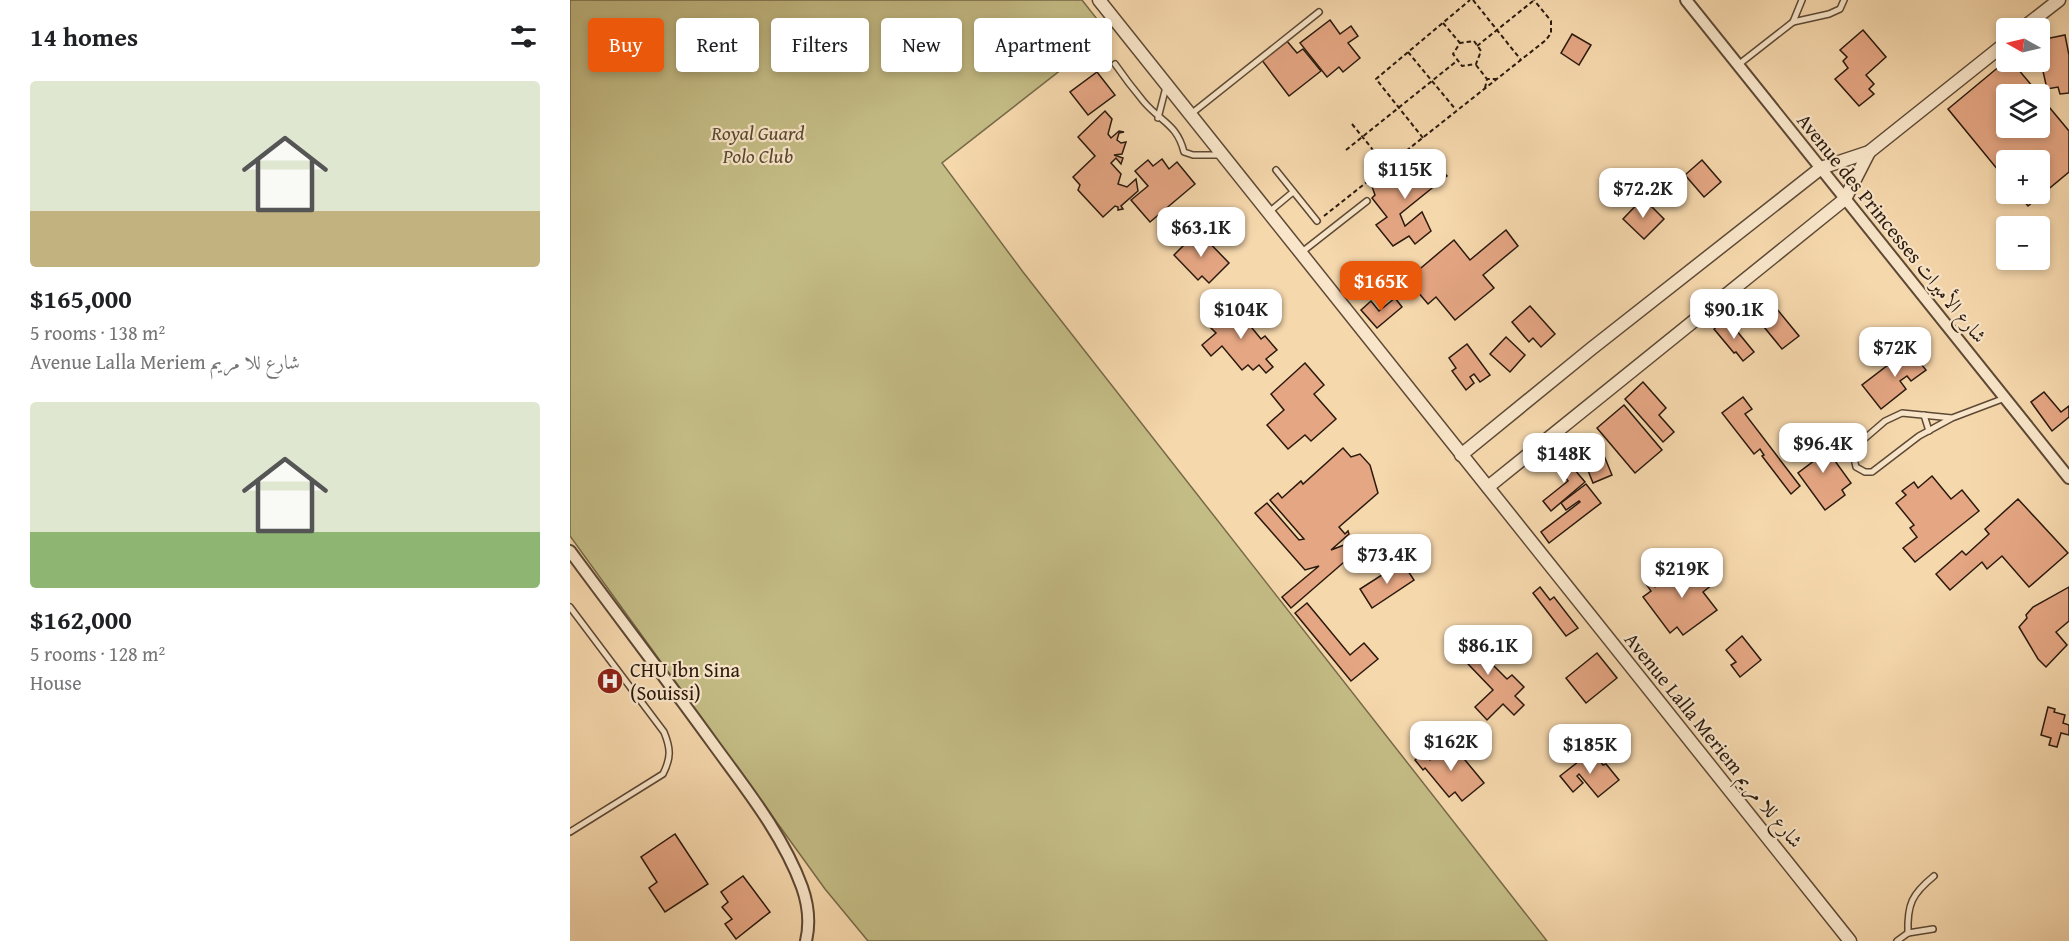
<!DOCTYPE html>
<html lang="en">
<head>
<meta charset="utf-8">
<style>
	:root { --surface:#fff; --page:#f6f6f6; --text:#202124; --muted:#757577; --accent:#ea580c }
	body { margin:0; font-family:"Gentium Book Plus",Amiri,serif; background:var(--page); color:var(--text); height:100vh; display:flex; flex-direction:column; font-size:22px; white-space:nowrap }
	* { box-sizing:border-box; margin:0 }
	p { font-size:20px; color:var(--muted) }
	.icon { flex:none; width:33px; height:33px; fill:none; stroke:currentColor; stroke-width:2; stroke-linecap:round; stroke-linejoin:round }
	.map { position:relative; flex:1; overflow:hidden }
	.panel { display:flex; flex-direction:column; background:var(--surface); width:570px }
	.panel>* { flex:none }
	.banner { position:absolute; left:18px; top:18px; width:570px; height:54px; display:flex; gap:12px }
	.needle { width:39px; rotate:278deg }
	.buttons { position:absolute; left:1426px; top:18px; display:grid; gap:12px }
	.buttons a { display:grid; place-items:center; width:54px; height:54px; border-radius:6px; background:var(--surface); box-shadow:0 3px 9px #0003; font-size:30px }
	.price { position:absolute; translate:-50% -51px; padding:0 14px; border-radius:12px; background:#fff; color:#222; font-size:20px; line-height:39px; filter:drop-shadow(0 2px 3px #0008) }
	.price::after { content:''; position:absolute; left:50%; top:36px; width:18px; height:14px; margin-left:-9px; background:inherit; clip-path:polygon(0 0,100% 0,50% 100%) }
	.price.current { background:var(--accent); color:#fff }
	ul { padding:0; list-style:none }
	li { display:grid; align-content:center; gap:12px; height:318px; padding:0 30px }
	li span { display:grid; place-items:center; height:186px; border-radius:6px; color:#555 }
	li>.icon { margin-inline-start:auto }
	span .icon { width:108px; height:108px; fill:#fffc; stroke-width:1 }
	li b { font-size:26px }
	h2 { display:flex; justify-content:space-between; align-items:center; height:72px; padding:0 30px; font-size:26px }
	.tag { padding:0 21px; border-radius:6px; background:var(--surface); box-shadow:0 3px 9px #0003; font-size:21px; line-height:54px }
	.tag.current { background:var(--accent); color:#fff }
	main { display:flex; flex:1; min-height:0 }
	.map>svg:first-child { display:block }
</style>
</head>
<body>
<main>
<section class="panel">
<h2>14 homes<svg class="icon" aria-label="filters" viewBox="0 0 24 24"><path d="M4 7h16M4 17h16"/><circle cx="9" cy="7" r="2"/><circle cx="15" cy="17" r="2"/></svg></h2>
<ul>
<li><span style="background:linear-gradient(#dfe7d0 70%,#c2b280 0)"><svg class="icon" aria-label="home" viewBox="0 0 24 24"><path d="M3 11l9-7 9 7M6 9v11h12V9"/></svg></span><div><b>$165,000</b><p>5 rooms · 138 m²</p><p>Avenue Lalla Meriem شارع للا مريم</p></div></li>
<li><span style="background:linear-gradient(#dfe7d0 70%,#8fb573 0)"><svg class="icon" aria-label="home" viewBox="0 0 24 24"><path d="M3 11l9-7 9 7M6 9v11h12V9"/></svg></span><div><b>$162,000</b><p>5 rooms · 128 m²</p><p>House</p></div></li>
</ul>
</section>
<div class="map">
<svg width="1499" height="941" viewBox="0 0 1499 941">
	<rect width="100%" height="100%" fill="#f6d8ad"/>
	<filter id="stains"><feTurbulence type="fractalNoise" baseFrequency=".00333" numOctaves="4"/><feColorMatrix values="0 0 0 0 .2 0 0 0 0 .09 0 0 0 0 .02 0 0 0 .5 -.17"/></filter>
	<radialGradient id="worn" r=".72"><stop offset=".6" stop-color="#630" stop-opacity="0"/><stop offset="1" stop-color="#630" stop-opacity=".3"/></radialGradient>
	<path fill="#c4bc85" stroke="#776a49" stroke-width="1.5" d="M 0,0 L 512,0 L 538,33 L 372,163 L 453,272 L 977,941 L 298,941 L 255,889 L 0,536 Z"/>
	<g fill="#e5a683" stroke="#2a190d" stroke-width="1.5">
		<path d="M 760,20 L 770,34 L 781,26 L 788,36 L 778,43 L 790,58 L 773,72 L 769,67 L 757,77 L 730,43 Z"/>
		<path d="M 1293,30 L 1316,57 L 1296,75 L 1304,84 L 1299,89 L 1304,94 L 1289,106 L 1265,79 L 1278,68 L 1273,61 L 1277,57 L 1270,50 Z"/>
		<path d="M 1002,34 L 1021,45 L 1009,65 L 991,53 Z"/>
		<path d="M 1495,35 L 1499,55 L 1499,93 L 1490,94 L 1488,87 L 1477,89 L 1470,58 L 1470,40 Z"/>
		<path d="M 716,40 L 727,53 L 733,49 L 751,71 L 719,96 L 691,59 Z"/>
		<path d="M 1437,60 L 1437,62 L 1442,62 L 1469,94 L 1437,94 L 1437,128 L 1470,128 L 1470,96 L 1499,131 L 1499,172 L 1458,206 L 1448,194 L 1470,194 L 1470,160 L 1437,160 L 1437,181 L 1378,109 Z"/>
		<path d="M 527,72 L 545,95 L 518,115 L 500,92 Z"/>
		<path d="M 535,111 L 542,119 L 538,134 L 541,138 L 549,131 L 554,132 L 549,133 L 547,140 L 551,143 L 556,142 L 552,154 L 544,155 L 553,158 L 551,164 L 546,158 L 541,163 L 551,174 L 548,184 L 557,187 L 566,179 L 568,191 L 551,206 L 553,209 L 548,210 L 548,207 L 545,206 L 533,217 L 508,190 L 510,185 L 503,177 L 525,156 L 508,137 Z"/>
		<path d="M 861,157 L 877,176 L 830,214 L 835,226 L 852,212 L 861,231 L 845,244 L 839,236 L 823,246 L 806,225 L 817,217 L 802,198 L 805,195 L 800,181 L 816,168 L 826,185 L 831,182 L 827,173 L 834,170 L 838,175 L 844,169 L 842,165 Z"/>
		<path d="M 592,159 L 599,169 L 607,162 L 625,184 L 580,222 L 561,200 L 578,186 L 565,171 L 578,160 L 583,166 Z"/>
		<path d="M 1132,160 L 1151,182 L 1134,197 L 1115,175 Z"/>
		<path d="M 1073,198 L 1094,219 L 1074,239 L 1053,219 Z"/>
		<path d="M 936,230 L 948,246 L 913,275 L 924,288 L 885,320 L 866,297 L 858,304 L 841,284 L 848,277 L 845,273 L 884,240 L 900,260 Z"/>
		<path d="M 628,231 L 659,263 L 639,283 L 632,276 L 628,280 L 604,255 Z"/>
		<path d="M 825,298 L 832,307 L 807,328 L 791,310 L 801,301 L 809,311 Z"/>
		<path d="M 667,303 L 678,315 L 684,310 L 692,319 L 682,328 L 691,339 L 695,336 L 707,350 L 696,359 L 703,367 L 696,373 L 689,365 L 683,370 L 678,365 L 672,370 L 652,346 L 641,356 L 632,345 L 646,333 L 640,327 Z"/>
		<path d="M 1202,303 L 1229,336 L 1212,349 L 1185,316 Z"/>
		<path d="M 960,306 L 985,334 L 971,347 L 963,338 L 959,342 L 942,322 Z"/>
		<path d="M 1157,319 L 1184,352 L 1173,361 L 1166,352 L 1164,353 L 1144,329 Z"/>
		<path d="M 936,337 L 955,355 L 940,372 L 920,354 Z"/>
		<path d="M 897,344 L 920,375 L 910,382 L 904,374 L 900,377 L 904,383 L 896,390 L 882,371 L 886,368 L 879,358 Z"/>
		<path d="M 1349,347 L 1358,359 L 1351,364 L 1356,370 L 1341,381 L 1337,376 L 1330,381 L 1336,389 L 1311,409 L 1292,385 L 1331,355 L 1334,359 Z"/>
		<path d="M 735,363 L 754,385 L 744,394 L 766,419 L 741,441 L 735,435 L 718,449 L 697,425 L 714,410 L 701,394 Z"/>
		<path d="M 1073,382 L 1096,408 L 1089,415 L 1104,432 L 1093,442 L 1055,399 Z"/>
		<path d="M 1474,392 L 1491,412 L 1499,406 L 1499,417 L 1482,431 L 1461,402 Z"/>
		<path d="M 1173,397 L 1182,409 L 1175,414 L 1230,486 L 1221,494 L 1192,456 L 1194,455 L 1190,449 L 1184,454 L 1152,413 Z"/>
		<path d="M 1054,405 L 1092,450 L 1065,473 L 1027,428 Z"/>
		<path d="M 1244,432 L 1281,483 L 1272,490 L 1275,495 L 1255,510 L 1228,473 L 1245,460 L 1231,441 Z"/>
		<path d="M 1028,441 L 1042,475 L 1023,483 L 1009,448 Z"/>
		<path d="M 773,448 L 781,457 L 790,454 L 800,465 L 808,493 L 769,527 L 775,534 L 778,531 L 779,534 L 761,550 L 782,542 L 788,550 L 721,608 L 712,597 L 749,566 L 735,570 L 685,513 L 697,503 L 729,540 L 734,539 L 700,500 L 708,493 L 712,498 L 731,481 L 733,484 Z"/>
		<path d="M 993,456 L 1015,482 L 981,511 L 973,501 L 998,481 L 984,464 Z"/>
		<path d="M 1362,476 L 1381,499 L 1392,490 L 1409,511 L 1345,562 L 1333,548 L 1347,537 L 1340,528 L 1344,525 L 1326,503 L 1336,495 L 1332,491 L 1344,482 L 1348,488 Z"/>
		<path d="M 1016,484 L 1031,503 L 979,543 L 971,532 L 1010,502 L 1009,501 L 996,510 L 991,503 Z"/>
		<path d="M 1448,499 L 1498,553 L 1459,587 L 1432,556 L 1417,569 L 1412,562 L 1380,590 L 1366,574 L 1392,551 L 1396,555 L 1419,534 L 1415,529 Z"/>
		<path d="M 1124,559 L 1143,584 L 1133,592 L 1147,610 L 1113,635 L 1107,627 L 1100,633 L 1073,597 L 1081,591 L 1074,581 L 1078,577 L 1085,587 Z"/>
		<path d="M 832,562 L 844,580 L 802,608 L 790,589 Z"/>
		<path d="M 970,587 L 980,600 L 984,597 L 1008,628 L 996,636 L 963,593 Z"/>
		<path d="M 1499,587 L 1499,621 L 1486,632 L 1497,645 L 1476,667 L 1468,659 L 1449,627 L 1457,618 L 1456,615 L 1463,607 Z"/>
		<path d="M 737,603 L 780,655 L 794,643 L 808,659 L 781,681 L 725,613 Z"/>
		<path d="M 888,630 L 899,642 L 904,636 L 924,657 L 919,661 L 937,679 L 942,675 L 954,687 L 945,696 L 954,705 L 944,715 L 933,704 L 917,720 L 905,707 L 923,690 L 876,641 Z"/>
		<path d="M 1172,636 L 1191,660 L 1170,677 L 1161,665 L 1166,662 L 1156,650 Z"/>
		<path d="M 1027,653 L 1047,678 L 1016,703 L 996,678 Z"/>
		<path d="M 1478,707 L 1485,709 L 1484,712 L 1495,715 L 1493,723 L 1499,725 L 1499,735 L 1491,733 L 1487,747 L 1479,745 L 1481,738 L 1471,735 Z"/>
		<path d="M 881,743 L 914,783 L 892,801 L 885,792 L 879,797 L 855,768 L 853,770 L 845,760 L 854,752 L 860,760 Z"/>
		<path d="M 1022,751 L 1033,765 L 1036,764 L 1049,780 L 1028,797 L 1009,774 L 1007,776 L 1013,783 L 1003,792 L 990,776 Z"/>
		<path d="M 105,834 L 138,884 L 95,912 L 79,888 L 87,882 L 71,857 Z"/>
		<path d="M 173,876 L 200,912 L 166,939 L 155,924 L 162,919 L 152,907 L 158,902 L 151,892 Z"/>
	</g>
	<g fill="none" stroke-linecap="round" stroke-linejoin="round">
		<defs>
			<g id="service">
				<path d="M 1223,22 L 1259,14 L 1270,9 L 1274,0"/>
				<path d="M 545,64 C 554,77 564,90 574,102 C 591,122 607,124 614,152 L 623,155 L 651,155"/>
				<path d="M 1168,65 L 1223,22 L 1232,0"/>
				<path d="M 621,114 L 749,12"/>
				<path d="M 588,118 L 596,87"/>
				<path d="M 706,170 L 747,221"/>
				<path d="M 699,212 L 723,192"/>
				<path d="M 732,252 L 797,201"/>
				<path d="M 1354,415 L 1359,431"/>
				<path d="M 1382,418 L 1349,436 L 1302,472 L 1295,472 L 1286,467 L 1283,454 L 1286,446 L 1315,421 L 1332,413 L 1382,418 L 1435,398"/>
				<path d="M 0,607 L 94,732 C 101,749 101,758 93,774 L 0,832"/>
				<path d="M 1338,933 C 1337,904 1342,894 1364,876"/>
				<path d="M 1327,941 L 1338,933 L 1363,929"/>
			</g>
			<g id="minor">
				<path d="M 1116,0 L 1499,478"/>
				<path d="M 0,551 C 48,616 97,680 144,745 C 176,789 213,835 232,887 C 238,904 240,924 236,941"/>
			</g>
			<g id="tertiary">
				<path d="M 529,0 L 1280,941"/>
				<path d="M 1453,28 L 1489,0"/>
				<path d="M 891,455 L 1021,349 L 1251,168 L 1299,152 L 1437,42"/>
				<path d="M 918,487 L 1275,199 L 1299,152"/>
			</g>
		</defs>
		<use href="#service" stroke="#5d4935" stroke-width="8"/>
		<use href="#minor" stroke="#5d4935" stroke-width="14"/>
		<use href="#tertiary" stroke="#5d4935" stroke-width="15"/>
		<g stroke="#2a190d" stroke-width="2" stroke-dasharray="4.5 3" stroke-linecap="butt">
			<path d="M 903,0 L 951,60"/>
			<path d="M 873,23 L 890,43"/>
			<path d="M 904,41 L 911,51 L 906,64 L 892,66 L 883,54 L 890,43 Z"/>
			<path d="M 907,46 L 963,1"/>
			<path d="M 838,52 L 886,110"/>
			<path d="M 906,65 L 917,79"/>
			<path d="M 915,88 L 917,79 L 927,79"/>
			<path d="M 782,124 L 816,166"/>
			<path d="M 853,138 L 806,79 L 900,0"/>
			<path d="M 776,150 L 888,60"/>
			<path d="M 754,216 L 976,40 L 981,33 L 981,21 L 964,0"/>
		</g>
		<use href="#service" stroke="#f9e6ca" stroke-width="5"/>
		<use href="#minor" stroke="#f9e6ca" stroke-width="10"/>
		<use href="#tertiary" stroke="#f9e6ca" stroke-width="12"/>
	</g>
	<defs>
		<symbol id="hospital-disc" viewBox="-11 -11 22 22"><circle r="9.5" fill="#8f2418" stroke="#f9e6ca"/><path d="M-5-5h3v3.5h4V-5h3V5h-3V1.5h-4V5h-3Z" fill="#fff"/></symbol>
	</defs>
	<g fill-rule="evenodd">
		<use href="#hospital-disc" x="25" y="666" width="30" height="30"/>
	</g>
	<g text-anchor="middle" stroke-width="4.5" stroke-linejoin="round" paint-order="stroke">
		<g font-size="20" font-style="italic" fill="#584a31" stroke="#f9e6ca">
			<text x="188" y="140">Royal Guard<tspan x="188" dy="23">Polo Club</tspan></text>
		</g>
		<g font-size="20" fill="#2a190d" stroke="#f9e6ca">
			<text transform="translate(1322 228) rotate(51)" y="7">Avenue des Princesses شارع الأميرات</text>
			<text transform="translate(1144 740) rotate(51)" y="7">Avenue Lalla Meriem شارع للا مريم</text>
		</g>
		<g font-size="20" fill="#2a190d" stroke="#f9e6ca" text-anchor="start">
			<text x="60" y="677">CHU Ibn Sina<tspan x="60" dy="23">(Souissi)</tspan></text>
		</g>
	</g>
	<rect width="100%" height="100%" filter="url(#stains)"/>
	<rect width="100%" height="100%" fill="url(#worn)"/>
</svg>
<div class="buttons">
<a><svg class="needle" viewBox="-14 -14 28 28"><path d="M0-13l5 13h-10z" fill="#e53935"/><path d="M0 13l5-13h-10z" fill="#757577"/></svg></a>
<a><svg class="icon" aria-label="layers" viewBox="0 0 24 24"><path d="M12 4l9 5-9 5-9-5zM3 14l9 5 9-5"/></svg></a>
<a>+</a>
<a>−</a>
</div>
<b class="price" style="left:835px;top:200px">$115K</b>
<b class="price" style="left:1073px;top:219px">$72.2K</b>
<b class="price" style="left:631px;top:258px">$63.1K</b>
<b class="price current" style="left:811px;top:312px">$165K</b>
<b class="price" style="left:671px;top:340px">$104K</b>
<b class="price" style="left:1164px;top:340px">$90.1K</b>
<b class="price" style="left:1325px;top:378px">$72K</b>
<b class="price" style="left:1253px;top:474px">$96.4K</b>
<b class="price" style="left:994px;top:484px">$148K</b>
<b class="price" style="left:817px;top:585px">$73.4K</b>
<b class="price" style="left:1112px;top:599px">$219K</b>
<b class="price" style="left:918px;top:676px">$86.1K</b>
<b class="price" style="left:881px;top:772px">$162K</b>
<b class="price" style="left:1020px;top:775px">$185K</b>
<div class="banner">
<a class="tag current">Buy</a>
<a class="tag">Rent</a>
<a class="tag">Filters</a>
<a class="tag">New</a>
<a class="tag">Apartment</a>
</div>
</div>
</main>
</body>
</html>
